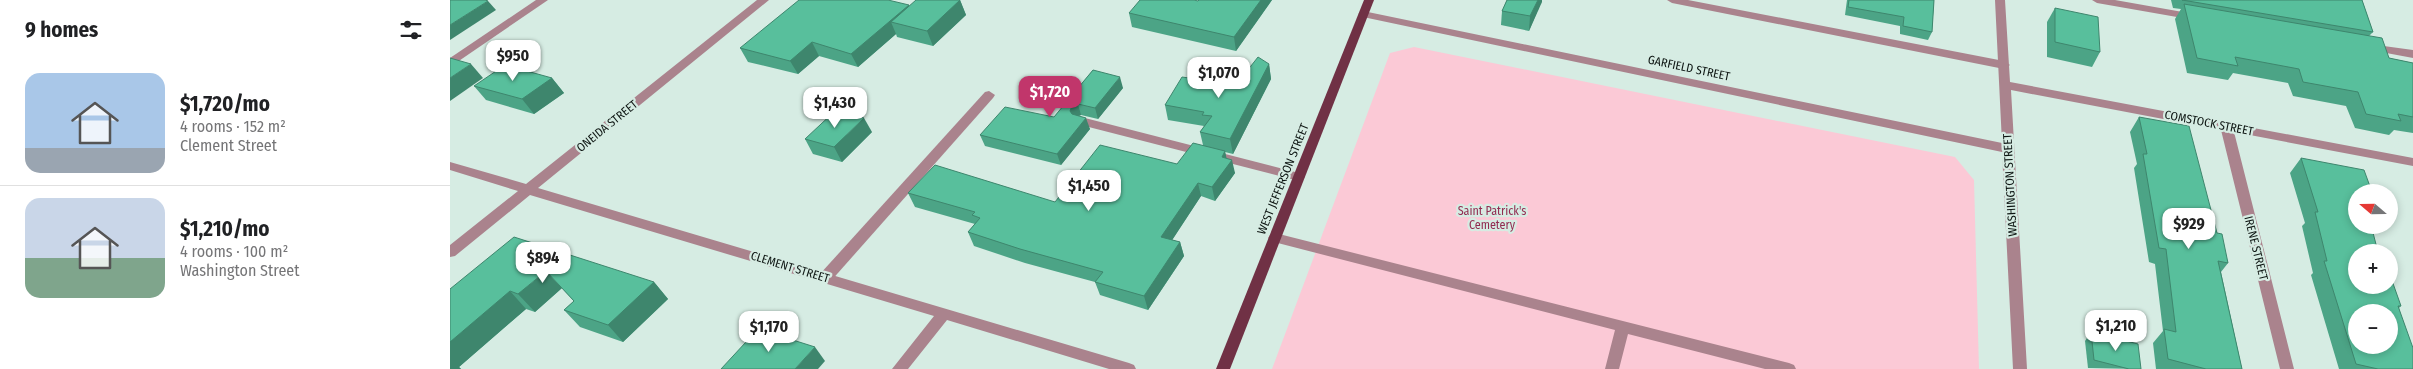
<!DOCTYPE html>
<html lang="en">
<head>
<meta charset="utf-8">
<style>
	:root { --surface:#fff; --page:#f2f2f2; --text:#202124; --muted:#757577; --line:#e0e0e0; --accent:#c1366b }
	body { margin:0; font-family:"Fira Sans Condensed",sans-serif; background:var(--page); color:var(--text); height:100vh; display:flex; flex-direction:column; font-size:19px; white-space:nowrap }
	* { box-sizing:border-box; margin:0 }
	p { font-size:16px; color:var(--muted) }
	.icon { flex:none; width:28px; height:28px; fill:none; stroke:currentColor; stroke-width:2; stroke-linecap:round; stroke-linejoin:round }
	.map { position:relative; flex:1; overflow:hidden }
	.panel { display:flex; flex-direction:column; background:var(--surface); width:450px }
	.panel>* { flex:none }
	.needle { width:32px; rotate:290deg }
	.controls { position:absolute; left:1898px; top:184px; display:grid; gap:10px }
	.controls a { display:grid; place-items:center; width:50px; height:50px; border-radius:50%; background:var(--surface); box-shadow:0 2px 8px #0003; font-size:25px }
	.price { position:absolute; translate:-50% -42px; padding:0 11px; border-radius:10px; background:#fff; color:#222; font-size:16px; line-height:32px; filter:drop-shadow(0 1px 2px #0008) }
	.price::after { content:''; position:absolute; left:50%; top:30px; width:15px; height:11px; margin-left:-8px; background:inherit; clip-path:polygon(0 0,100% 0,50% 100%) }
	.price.current { background:var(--accent); color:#fff }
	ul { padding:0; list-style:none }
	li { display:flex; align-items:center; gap:15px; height:125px; padding:0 25px }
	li+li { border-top:1px solid var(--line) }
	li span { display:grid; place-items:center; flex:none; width:140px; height:100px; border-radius:15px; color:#555 }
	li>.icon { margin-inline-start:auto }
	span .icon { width:60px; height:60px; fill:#fffc; stroke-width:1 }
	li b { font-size:21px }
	h2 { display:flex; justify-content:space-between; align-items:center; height:60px; padding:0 25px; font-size:21px }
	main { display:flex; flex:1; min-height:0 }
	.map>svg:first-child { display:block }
</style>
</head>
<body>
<main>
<section class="panel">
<h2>9 homes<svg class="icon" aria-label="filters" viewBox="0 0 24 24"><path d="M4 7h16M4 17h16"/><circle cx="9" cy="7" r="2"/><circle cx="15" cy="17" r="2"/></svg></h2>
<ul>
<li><span style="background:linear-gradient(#a9c7e8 75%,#9aa5b1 0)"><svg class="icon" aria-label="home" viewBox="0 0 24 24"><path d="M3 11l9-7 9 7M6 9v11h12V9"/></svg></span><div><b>$1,720/mo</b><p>4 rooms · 152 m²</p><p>Clement Street</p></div></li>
<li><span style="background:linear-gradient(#c9d6e8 60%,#7fa58c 0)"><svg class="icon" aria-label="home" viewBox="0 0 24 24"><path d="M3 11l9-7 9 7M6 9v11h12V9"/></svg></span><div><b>$1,210/mo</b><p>4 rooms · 100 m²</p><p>Washington Street</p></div></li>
</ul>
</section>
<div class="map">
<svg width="1963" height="369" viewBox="0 0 1963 369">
	<rect width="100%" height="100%" fill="#d6ece3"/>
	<path fill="#fbc9d6" d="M 964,47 L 1505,157 L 1524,180 L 1529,369 L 822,369 L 940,53 Z"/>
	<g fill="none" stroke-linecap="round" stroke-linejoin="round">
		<g fill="#aa838d" fill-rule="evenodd">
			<path d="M 86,0 L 98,0 L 0,67 L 0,58 Z"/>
			<path d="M 1217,0 L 1238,0 L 1554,61 L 1560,65 L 1554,69 L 1222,3 Z"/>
			<path d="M 539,91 L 545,95 L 543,98 L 380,282 L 370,282 L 368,278 L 370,274 L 535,92 Z"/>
			<path d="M 631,117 L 849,173 L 855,177 L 849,181 L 627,124 L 625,121 L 627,118 Z"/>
			<path d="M 825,233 L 1339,363 L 1344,365 L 1346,369 L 1315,369 L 1178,334 L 1169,369 L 1155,369 L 1165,330 L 820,241 L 818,238 L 820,235 Z"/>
		</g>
		<g fill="#aa838d" fill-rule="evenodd">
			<path d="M 307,0 L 319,0 L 88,188 L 679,363 L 684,365 L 686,369 L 659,369 L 497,320 L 458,369 L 442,369 L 484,316 L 80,195 L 5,256 L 0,257 L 0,245 L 68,191 L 0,170 L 0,162 L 76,184 Z"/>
			<path d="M 1545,0 L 1555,0 L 1560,82 L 1963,158 L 1963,166 L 1784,132 L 1844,369 L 1830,369 L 1771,130 L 1561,90 L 1577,369 L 1563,369 L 1552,152 L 913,17 L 908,14 L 913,11 L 1552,143 Z"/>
			<path d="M 1642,0 L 1665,0 L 1744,14 L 1749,17 L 1744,20 L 1647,3 Z"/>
			<path d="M 1919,44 L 1963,50 L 1963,58 L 1915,49 L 1914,47 Z"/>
		</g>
		<path fill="#703145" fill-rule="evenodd" d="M 914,0 L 924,0 L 780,369 L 766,369 Z"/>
	</g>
	<g fill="#4ca486">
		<path d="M 510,0 L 516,15 L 483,46 L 447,37 L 446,34 L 408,67 L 369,56 L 348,74 L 298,62 L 290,48 L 459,5 L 459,6 Z"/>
		<path d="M 749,0 L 822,0 L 786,51 L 682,27 L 679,13 L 748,1 Z"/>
		<path d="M 1057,0 L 1092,0 L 1079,31 L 1051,25 L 1052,11 Z"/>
		<path d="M 1397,0 L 1484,0 L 1482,32 L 1478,40 L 1450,34 L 1450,26 L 1395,15 Z"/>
		<path d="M 1721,0 L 1912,0 L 1923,32 L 1919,36 L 1939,58 L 1963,63 L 1963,133 L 1944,130 L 1939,135 L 1905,128 L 1896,106 L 1843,96 L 1838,83 L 1783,73 L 1778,80 L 1737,73 L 1725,19 L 1731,9 L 1723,8 Z"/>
		<path d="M 1605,8 L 1650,52 L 1642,67 L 1597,57 L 1597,22 Z"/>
		<path d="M 819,64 L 821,79 L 783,154 L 775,152 L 776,158 L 785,173 L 765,201 L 751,196 L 722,240 L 730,242 L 734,256 L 698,310 L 650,295 L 645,282 L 575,263 L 524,246 L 518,232 L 525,224 L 465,207 L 458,193 L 605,202 L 727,164 L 753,145 L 750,132 L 754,126 L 718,120 L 715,105 L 786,85 Z"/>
		<path d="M 643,70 L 673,88 L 648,119 L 631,115 L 629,116 L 640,129 L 611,165 L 535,146 L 530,135 L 604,117 Z"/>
		<path d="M 102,78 L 114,93 L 84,114 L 36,100 L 24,86 Z"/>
		<path d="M 1689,117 L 1767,233 L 1778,263 L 1771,272 L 1792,369 L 1706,369 L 1703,343 L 1713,331 L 1705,264 L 1699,262 L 1684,168 L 1687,164 L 1680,132 Z"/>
		<path d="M 422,132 L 392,162 L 363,154 L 355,139 Z"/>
		<path d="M 1851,158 L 1906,192 L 1906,252 L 1951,306 L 1949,308 L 1963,369 L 1889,369 L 1861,275 L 1863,273 L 1852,226 L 1855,223 L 1840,173 Z"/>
		<path d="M 204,282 L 218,299 L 173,342 L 130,327 L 114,310 L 124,301 L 112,288 L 85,312 L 76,309 L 9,367 L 11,369 L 0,369 L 0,289 Z"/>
		<path d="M 1641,332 L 1691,369 L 1638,368 L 1635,341 Z"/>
	</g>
	<g fill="#3e866d">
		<path d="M 510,0 L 516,15 L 483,46 L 477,31 Z"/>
		<path d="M 811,0 L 822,0 L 786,51 L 784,37 Z"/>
		<path d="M 1088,0 L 1092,0 L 1092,2 L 1079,31 L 1080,16 Z"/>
		<path d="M 38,1 L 46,10 L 0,40 L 0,25 Z"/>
		<path d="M 459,5 L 465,18 L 441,22 L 446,34 L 408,67 L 401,54 Z"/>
		<path d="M 362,42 L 369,56 L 348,74 L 340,61 Z"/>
		<path d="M 21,64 L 33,78 L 0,101 L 0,78 Z"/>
		<path d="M 819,64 L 821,79 L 783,154 L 780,139 Z"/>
		<path d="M 670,77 L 673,88 L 648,119 L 645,108 Z"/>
		<path d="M 102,78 L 114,93 L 84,114 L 72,99 Z"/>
		<path d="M 628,104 L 631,115 L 625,117 L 623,122 L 620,111 L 622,106 Z"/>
		<path d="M 414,118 L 422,132 L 392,162 L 384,147 Z"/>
		<path d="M 636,118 L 640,129 L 611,165 L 607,154 Z"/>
		<path d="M 775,151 L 778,165 L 782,160 L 785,173 L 765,201 L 762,187 L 772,157 Z"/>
		<path d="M 748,183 L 751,196 L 715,251 L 711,237 Z"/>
		<path d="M 730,242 L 734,256 L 698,310 L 694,296 Z"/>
		<path d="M 96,271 L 112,288 L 85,312 L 68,294 Z"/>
		<path d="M 204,282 L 218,299 L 173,342 L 158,325 Z"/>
		<path d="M 60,291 L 76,309 L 9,367 L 11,369 L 0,369 L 0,342 Z"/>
		<path d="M 365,347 L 375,361 L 368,369 L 345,369 Z"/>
	</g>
	<g fill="#58bf9c" stroke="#3e866d" fill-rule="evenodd">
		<path d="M 0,0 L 35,0 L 38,1 L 0,25 Z"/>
		<path d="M 349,0 L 438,0 L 459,5 L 401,54 L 362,42 L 340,61 L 290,48 Z"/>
		<path d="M 466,0 L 510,0 L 477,31 L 441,22 Z"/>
		<path d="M 690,0 L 744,0 L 748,1 L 749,0 L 811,0 L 784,37 L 679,13 Z"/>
		<path d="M 1057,0 L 1088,0 L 1080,16 L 1052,11 Z"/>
		<path d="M 1399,0 L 1484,0 L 1482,32 L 1453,26 L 1454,17 L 1398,7 Z"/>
		<path d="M 1732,0 L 1912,0 L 1923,32 Z"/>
		<path d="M 1734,4 L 1932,38 L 1939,58 L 1963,63 L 1963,117 L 1948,114 L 1951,121 L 1916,114 L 1908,92 L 1853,82 L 1849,69 L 1785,57 L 1788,66 L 1747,58 Z"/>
		<path d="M 1605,8 L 1648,17 L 1650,52 L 1605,42 Z"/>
		<path d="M 808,57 L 819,64 L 780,139 L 750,132 L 762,116 L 752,115 L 754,112 L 715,105 L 732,77 L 786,85 Z"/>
		<path d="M 0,58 L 21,64 L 0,78 Z"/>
		<path d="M 55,65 L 102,78 L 72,99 L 24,86 Z"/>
		<path d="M 643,70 L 670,77 L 645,108 L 628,104 L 622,106 L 620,111 L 622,114 L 636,118 L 607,154 L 530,135 L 555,107 L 604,117 Z"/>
		<path d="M 386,110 L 414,118 L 384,147 L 355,139 Z"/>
		<path d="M 1689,117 L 1739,126 L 1767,233 L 1772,234 L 1778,263 L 1768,261 L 1792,369 L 1756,369 L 1718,359 L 1714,329 L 1726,332 L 1716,249 L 1709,248 L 1693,154 L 1697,154 Z"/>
		<path d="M 743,143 L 775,151 L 772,157 L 782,160 L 762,187 L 748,183 L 711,237 L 730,242 L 694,296 L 645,282 L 653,272 L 570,249 L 518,232 L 530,218 L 522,215 L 525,212 L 458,193 L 485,165 L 605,202 L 650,145 L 727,164 Z"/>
		<path d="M 1851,158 L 1914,170 L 1922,192 L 1906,192 L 1906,225 L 1921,225 L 1928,252 L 1906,252 L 1906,285 L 1939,285 L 1939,275 L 1940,275 L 1951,306 L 1948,306 L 1963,348 L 1963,369 L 1928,369 L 1906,364 L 1874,261 L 1877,261 L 1865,212 L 1868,212 ZM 1906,312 L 1939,312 L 1939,345 L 1906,345 Z"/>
		<path d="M 64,237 L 204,282 L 158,325 L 114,310 L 124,301 L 96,271 L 68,294 L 60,291 L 0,342 L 0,289 Z"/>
		<path d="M 308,329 L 365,347 L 345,369 L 271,369 Z"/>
		<path d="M 1641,332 L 1688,344 L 1691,369 L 1679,369 L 1644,360 Z"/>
	</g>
	<g text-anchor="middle" stroke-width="4.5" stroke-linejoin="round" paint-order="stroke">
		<g font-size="12" fill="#0d1512" stroke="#d6ece3">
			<text transform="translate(1239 68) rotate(12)" y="4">GARFIELD STREET</text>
			<text transform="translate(1759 123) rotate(11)" y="4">COMSTOCK STREET</text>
			<text transform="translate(157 126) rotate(-39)" y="4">ONEIDA STREET</text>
			<text transform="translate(833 179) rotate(-68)" y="4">WEST JEFFERSON STREET</text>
			<text transform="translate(1560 185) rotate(-93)" y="4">WASHINGTON STREET</text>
			<text transform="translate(1806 248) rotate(76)" y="4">IRENE STREET</text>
			<text transform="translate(340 267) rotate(17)" y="4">CLEMENT STREET</text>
		</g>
		<g font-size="12" fill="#922c51" stroke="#d6ece3">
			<text x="1042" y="215">Saint Patrick's<tspan x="1042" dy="14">Cemetery</tspan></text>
		</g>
	</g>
</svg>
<div class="controls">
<a><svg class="needle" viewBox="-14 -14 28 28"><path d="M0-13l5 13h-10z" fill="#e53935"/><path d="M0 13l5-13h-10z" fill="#757577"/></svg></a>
<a>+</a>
<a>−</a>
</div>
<b class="price" style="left:63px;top:82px">$950</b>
<b class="price" style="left:769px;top:99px">$1,070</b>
<b class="price current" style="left:600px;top:118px">$1,720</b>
<b class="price" style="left:385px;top:129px">$1,430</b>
<b class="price" style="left:639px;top:212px">$1,450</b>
<b class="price" style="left:1739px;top:250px">$929</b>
<b class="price" style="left:93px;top:284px">$894</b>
<b class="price" style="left:1666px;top:352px">$1,210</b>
<b class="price" style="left:319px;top:353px">$1,170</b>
</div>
</main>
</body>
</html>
